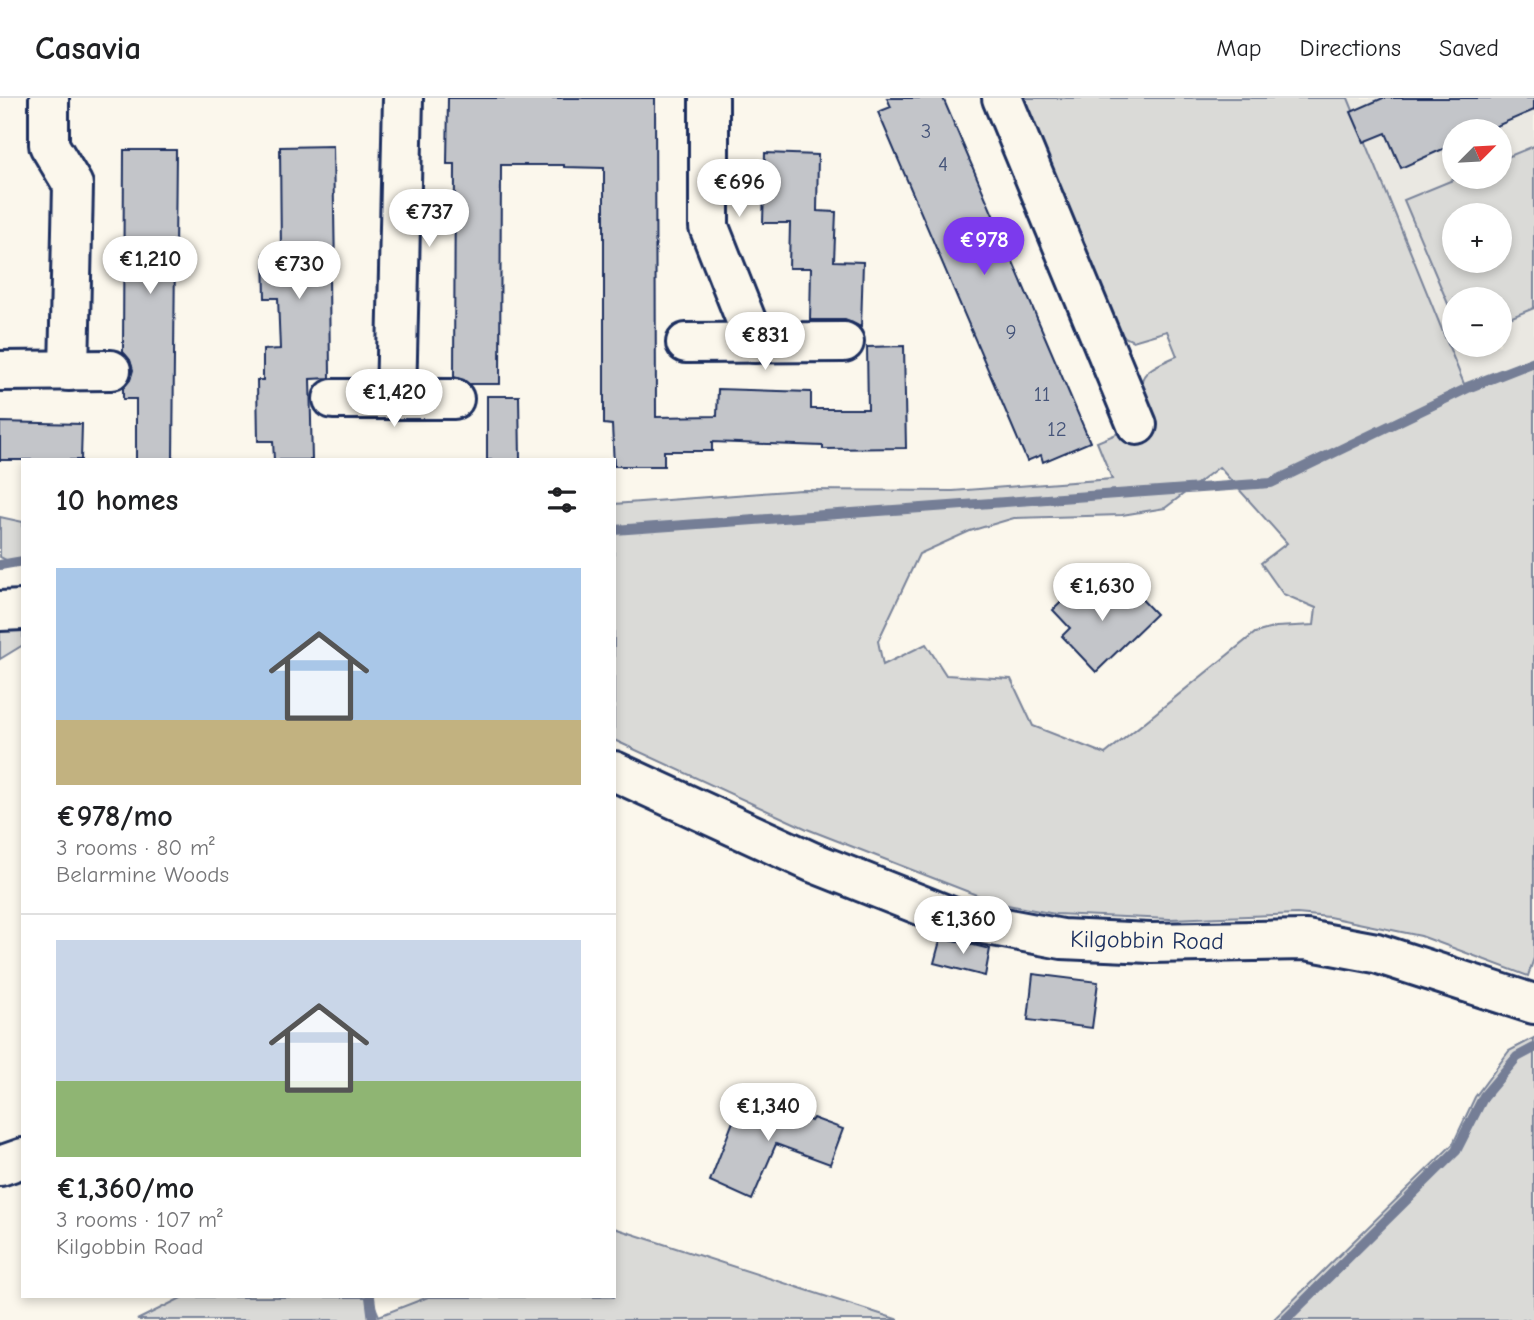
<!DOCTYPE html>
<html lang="en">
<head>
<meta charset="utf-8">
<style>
	:root { --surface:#fff; --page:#f2f2f2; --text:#202124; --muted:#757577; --line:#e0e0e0; --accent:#7c3aed }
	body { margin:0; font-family:"Comic Neue",sans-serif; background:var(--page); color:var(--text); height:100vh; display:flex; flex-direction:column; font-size:26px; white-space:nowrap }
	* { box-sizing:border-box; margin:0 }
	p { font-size:23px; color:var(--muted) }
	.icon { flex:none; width:38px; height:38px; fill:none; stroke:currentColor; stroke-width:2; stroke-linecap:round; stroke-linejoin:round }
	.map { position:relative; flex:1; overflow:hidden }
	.panel { position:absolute; left:21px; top:360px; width:595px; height:840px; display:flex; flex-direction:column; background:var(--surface); border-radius:0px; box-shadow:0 4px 10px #0003 }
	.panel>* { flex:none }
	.needle { width:46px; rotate:66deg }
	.tools { position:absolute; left:1442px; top:21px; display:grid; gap:14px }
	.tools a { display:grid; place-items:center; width:70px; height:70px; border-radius:50%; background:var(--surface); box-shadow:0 4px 10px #0003; font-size:35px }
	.price { position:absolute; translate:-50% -60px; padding:0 16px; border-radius:24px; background:#fff; color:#222; font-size:23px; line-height:46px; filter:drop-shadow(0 2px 4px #0008) }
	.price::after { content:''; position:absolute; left:50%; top:42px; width:21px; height:16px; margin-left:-10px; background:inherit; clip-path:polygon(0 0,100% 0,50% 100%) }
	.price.current { background:var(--accent); color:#fff }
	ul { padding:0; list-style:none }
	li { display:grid; align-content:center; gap:14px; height:371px; padding:0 35px }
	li+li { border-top:2px solid var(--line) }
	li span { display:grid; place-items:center; height:217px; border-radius:0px; color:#555 }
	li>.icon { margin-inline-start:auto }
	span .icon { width:126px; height:126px; fill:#fffc; stroke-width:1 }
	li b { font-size:30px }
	h2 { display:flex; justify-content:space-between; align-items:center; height:84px; padding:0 35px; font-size:30px }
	header { display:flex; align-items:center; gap:42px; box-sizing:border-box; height:98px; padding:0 35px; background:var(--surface); border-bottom:2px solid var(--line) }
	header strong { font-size:33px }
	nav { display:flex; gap:38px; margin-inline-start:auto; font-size:24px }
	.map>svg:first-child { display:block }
</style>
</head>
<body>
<header>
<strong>Casavia</strong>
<nav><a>Map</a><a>Directions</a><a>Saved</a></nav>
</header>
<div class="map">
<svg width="1534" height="1222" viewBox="0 0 1534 1222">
	<rect width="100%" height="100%" fill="#fbf7ec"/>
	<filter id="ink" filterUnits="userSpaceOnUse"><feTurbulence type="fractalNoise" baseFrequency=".0143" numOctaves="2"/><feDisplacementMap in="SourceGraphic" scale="14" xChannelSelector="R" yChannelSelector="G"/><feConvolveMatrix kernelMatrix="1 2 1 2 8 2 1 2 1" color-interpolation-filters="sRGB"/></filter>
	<g filter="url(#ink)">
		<path fill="#eae8e2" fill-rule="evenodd" d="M 1348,0 L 1534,0 L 1534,259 L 1464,287 ZM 1454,33 L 1500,33 L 1500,79 L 1454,79 ZM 1454,117 L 1500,117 L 1500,163 L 1454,163 ZM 1454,201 L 1500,201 L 1500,247 L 1454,247 Z"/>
		<g fill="#dadad7" stroke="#7a849a" stroke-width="2" fill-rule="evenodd">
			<path d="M 1016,0 L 1348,0 L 1464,286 L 1534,259 L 1534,860 L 1528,878 L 1421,838 L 1329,819 L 1297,816 L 1170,821 L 1055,816 L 997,805 L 807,731 L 614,642 L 614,406 L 801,392 L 953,393 L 1112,381 L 1097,344 L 1150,322 C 1136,280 1135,276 1177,258 L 1167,233 L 1133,243 L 1116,235 ZM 1219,369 L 1287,445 L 1261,465 L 1283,496 L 1316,510 L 1314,527 L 1276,529 L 1255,535 L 1105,656 L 1033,628 L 1011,581 L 946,577 L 926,546 L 883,567 L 878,543 L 919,456 L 970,433 L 1014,420 L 1122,417 L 1165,410 Z"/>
			<path d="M 1534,48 L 1534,210 L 1500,224 L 1500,201 L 1454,201 L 1454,220 L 1404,102 L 1460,79 L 1500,79 L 1500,62 ZM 1454,117 L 1500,117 L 1500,163 L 1454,163 Z"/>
			<path d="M 0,419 L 23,424 L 23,467 L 14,466 L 0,459 Z"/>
			<path d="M 0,530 L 20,530 L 23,534 L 23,547 L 0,561 Z"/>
			<path d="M 1534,940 L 1534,1222 L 1273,1222 L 1453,1046 L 1475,999 L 1509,953 Z"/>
			<path d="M 614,1130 L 899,1222 L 137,1222 L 183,1199 L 371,1199 L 379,1218 L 428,1199 L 614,1199 Z"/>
		</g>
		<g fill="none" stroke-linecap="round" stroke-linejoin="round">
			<g stroke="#747e96" stroke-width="10">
				<path d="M 614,432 L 1271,385 L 1470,289 L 1534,264"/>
				<path d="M 0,467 L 23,463"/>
				<path d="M 370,1199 L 373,1222"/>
				<path d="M 1285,1222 L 1456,1053 L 1484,998 L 1517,959 L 1534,950"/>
			</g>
		</g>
		<g fill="#c3c5c9" stroke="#1b2f5e" stroke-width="2">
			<path d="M 448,0 L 655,0 L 656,319 L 717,318 L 718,291 L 811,294 L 811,311 L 868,311 L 867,249 L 904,248 L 906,350 L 823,351 L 823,348 L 712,344 L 712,353 L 664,353 L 664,368 L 614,368 L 612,327 L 604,326 L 604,70 L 564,69 L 564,67 L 501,67 L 500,286 L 469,286 L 464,282 L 454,279 L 455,66 L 447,66 Z"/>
			<path d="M 887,0 L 943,0 L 1090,344 L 1043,364 L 1041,357 L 1027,363 L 878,14 L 891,9 Z"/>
			<path d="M 1383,0 L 1534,0 L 1534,12 L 1485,33 L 1454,33 L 1454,46 L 1401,70 L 1386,35 L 1364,44 L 1351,14 Z"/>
			<path d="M 333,48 L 335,174 L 329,174 L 330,280 L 310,281 L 312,362 L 274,362 L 273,343 L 258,343 L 257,282 L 263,282 L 263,252 L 280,251 L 278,200 L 265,200 L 264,155 L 281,155 L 280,49 Z"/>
			<path d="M 124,52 L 176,52 L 173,362 L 136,362 L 136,301 L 123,301 L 123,290 L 130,282 L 133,272 L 130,262 L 123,254 Z"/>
			<path d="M 765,55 L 818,57 L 817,113 L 836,114 L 834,163 L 863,164 L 861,229 L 845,222 L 810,222 L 811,170 L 789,170 L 790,125 L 763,125 Z"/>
			<path d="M 487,298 L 519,298 L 520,362 L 487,362 Z"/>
			<path d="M 0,324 L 82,326 L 81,362 L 0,362 Z"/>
			<path d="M 1081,485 L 1106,511 L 1129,488 L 1156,516 L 1096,574 L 1062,538 L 1070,530 L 1053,512 Z"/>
			<path d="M 941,839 L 990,851 L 985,878 L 934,865 Z"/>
			<path d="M 1033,876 L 1098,884 L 1092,930 L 1028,922 Z"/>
			<path d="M 744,995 L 811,1023 L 813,1020 L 843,1031 L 830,1066 L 776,1046 L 752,1102 L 710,1083 Z"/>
		</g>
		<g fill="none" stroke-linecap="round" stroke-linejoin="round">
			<defs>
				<g id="street">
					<path d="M 49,0 L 49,47 L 73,87 L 69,273"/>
					<path d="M 709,0 L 709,129 L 755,245"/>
					<path d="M 1002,0 L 1137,327"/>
					<path d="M 686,245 L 844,244"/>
					<path d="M 0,273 L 111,272"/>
					<path d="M 333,301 L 454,301"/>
					<path d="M 396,301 L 403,0"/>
					<path d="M 0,1068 L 23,1060"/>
				</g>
				<g id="secondary">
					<path d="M 0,513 L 23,512"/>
					<path d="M 614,673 L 812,764 L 956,821 L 1062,841 L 1151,845 L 1306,842 L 1376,855 L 1534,906"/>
				</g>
			</defs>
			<use href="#street" stroke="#1b2f5e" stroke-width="44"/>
			<use href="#secondary" stroke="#1b2f5e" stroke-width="44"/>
			<use href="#street" stroke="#fbf7ec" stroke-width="38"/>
			<use href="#secondary" stroke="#fbf7ec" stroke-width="38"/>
		</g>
	</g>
	<g text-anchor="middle" stroke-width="7" stroke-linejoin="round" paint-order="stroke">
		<g font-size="21" fill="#455479">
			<text x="926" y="40">3</text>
			<text x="943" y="73">4</text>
			<text x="1011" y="241">9</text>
			<text x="1042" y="303">11</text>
			<text x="1057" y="338">12</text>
		</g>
		<g font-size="24" fill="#1b2f5e" stroke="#fbf7ec">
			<text transform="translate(1147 842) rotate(1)" y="8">Kilgobbin Road</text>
		</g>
	</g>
</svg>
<div class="tools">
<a><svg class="needle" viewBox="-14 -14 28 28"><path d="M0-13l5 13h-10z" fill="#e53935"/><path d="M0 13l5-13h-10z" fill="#757577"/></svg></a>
<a>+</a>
<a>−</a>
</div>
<b class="price" style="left:739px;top:121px">€696</b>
<b class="price" style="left:429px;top:151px">€737</b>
<b class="price current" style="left:984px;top:179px">€978</b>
<b class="price" style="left:150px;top:198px">€1,210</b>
<b class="price" style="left:299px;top:203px">€730</b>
<b class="price" style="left:765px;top:274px">€831</b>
<b class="price" style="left:394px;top:331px">€1,420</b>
<b class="price" style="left:1102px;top:525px">€1,630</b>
<b class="price" style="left:963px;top:858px">€1,360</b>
<b class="price" style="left:768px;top:1045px">€1,340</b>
<section class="panel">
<h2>10 homes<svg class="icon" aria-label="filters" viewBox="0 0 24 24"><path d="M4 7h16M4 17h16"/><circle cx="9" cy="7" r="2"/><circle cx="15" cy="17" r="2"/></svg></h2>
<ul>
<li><span style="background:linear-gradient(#a9c7e8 70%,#c2b280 0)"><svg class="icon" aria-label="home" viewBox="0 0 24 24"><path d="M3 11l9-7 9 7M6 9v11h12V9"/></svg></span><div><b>€978/mo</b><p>3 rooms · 80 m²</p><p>Belarmine Woods</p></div></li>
<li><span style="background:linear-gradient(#c9d6e8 65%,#8fb573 0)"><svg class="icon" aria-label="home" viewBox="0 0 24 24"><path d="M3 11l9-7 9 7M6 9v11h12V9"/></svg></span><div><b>€1,360/mo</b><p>3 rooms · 107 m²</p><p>Kilgobbin Road</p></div></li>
</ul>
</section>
</div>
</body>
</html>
